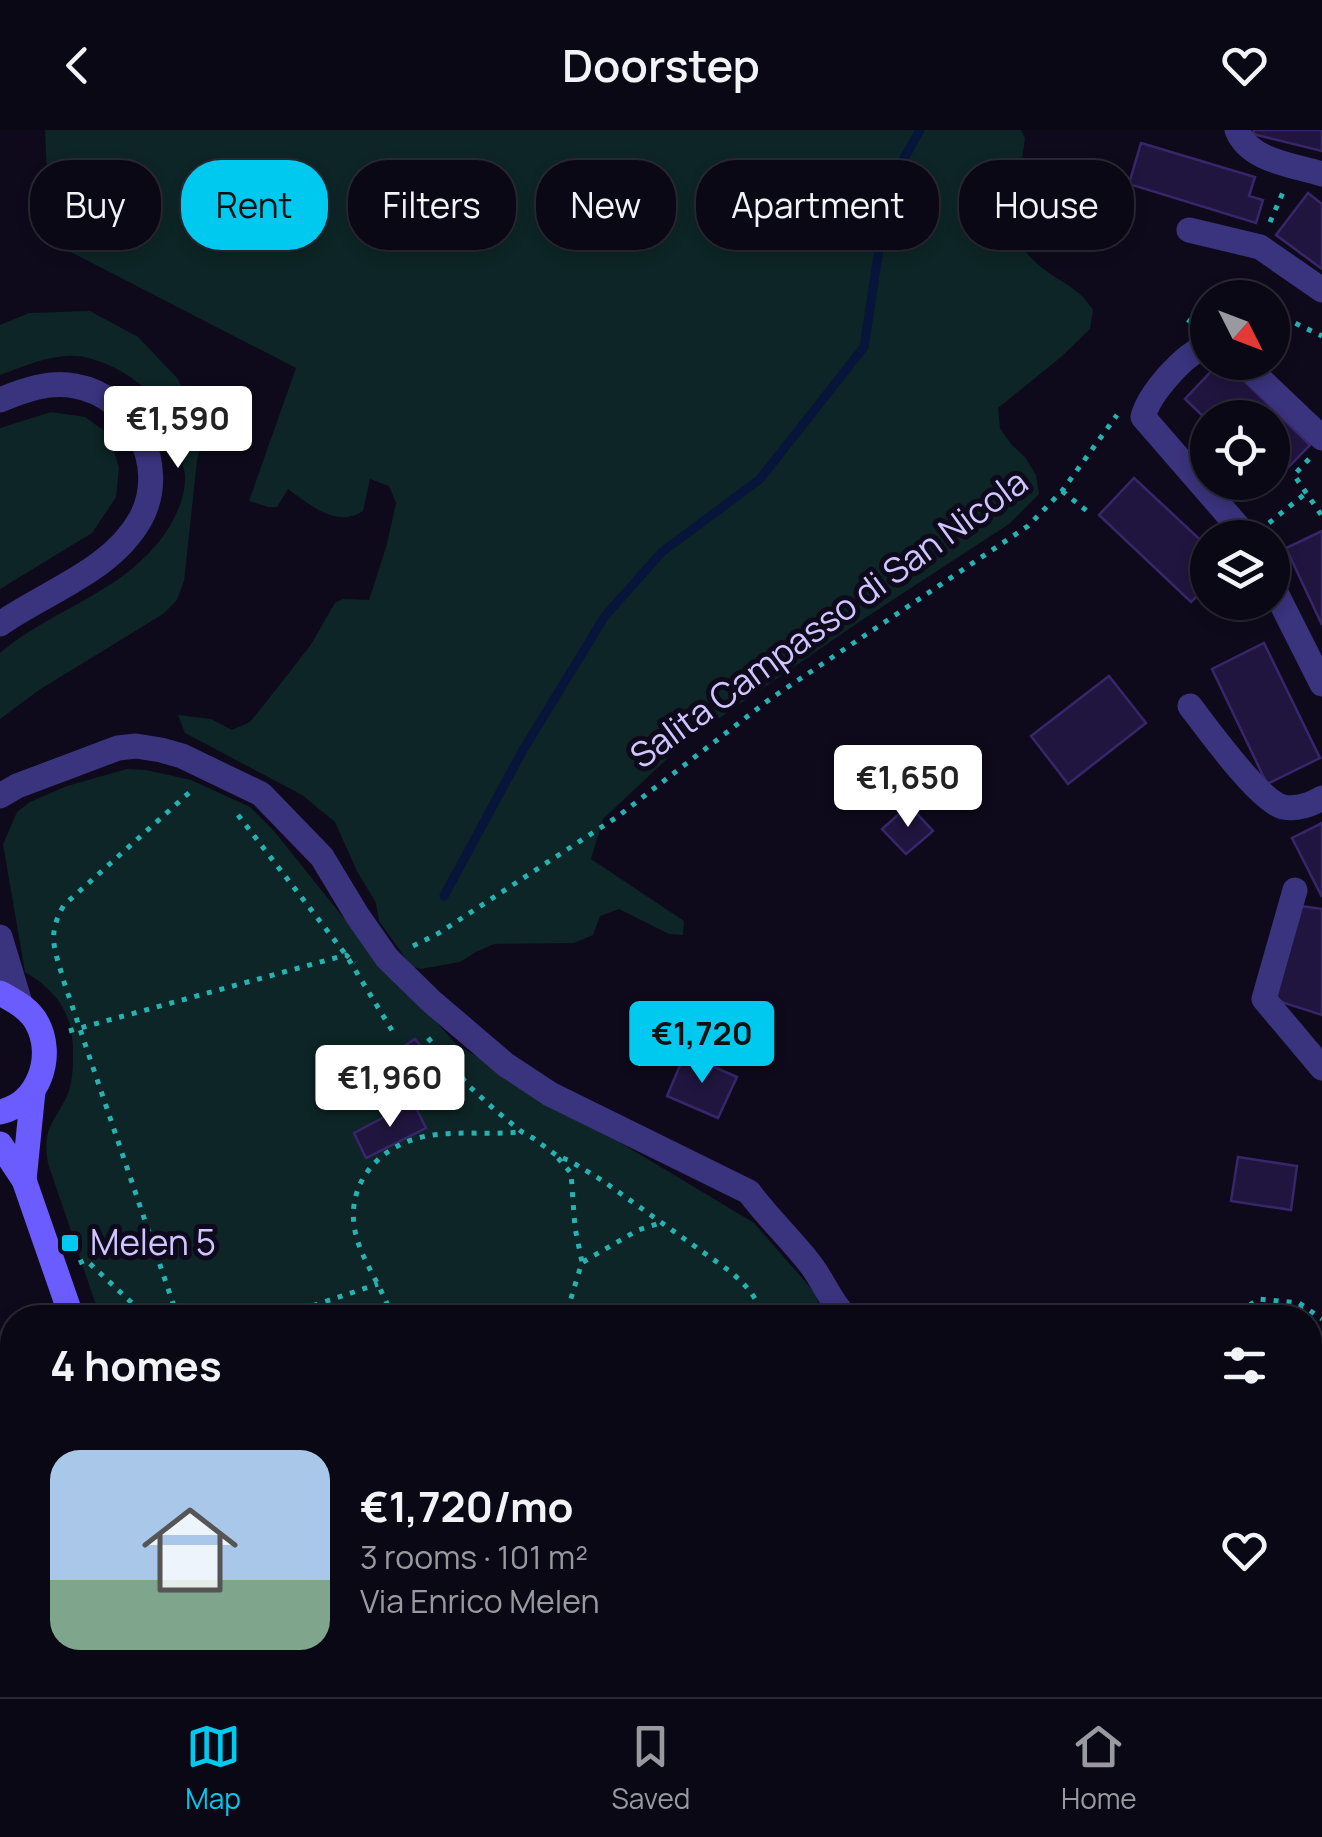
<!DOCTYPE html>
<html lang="en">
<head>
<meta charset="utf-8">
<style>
	:root { --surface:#0a0815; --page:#181622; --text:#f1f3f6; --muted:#999aa0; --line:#2a2934; --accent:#00c9f0 }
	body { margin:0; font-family:Manrope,sans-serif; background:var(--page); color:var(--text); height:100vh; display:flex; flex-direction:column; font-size:38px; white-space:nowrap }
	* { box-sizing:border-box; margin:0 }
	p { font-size:32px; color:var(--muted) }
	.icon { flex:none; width:55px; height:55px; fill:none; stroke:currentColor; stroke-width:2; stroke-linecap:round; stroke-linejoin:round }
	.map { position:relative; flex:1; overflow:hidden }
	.panel { position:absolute; left:0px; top:1175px; width:1322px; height:392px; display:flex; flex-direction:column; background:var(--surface); border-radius:40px 40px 0 0; box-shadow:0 5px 15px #0003,0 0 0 2px var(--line) }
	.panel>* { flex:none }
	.hud { position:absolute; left:30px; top:30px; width:1262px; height:90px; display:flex; gap:20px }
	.needle { width:65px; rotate:132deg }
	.tools { position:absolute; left:1190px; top:150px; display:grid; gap:20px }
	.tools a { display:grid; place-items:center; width:100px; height:100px; border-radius:50%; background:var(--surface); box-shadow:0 5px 15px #0003,0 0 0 2px var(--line); font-size:50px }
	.price { position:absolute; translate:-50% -85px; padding:0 22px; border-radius:10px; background:#fff; color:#222; font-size:32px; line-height:65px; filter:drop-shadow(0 2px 5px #0008) }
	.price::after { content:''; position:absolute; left:50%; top:60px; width:30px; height:22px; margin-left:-15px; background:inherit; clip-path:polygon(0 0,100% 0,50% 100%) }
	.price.selected { background:var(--accent); color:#111 }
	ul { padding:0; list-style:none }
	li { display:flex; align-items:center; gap:30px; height:250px; padding:0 50px }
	li span { display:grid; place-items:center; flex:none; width:280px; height:200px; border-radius:30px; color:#555 }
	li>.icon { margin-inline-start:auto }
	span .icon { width:120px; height:120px; fill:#fffc; stroke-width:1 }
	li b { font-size:42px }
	h2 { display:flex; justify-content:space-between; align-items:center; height:120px; padding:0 50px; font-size:42px }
	.pill { padding:0 35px; border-radius:40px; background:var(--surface); box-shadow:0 5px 15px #0003,0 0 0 2px var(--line); font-size:35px; line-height:90px }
	.pill.selected { background:var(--accent); color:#111 }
	header { display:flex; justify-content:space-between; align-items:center; height:130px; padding:0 50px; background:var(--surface); font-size:45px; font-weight:600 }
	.tabs { display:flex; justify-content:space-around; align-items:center; height:140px; border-top:2px solid var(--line); background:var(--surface); font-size:28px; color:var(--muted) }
	.tabs a { display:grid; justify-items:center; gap:5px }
	.tabs .selected { color:var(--accent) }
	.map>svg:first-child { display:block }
</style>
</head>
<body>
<header><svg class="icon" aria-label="back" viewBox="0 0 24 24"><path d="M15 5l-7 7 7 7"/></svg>Doorstep<svg class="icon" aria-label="heart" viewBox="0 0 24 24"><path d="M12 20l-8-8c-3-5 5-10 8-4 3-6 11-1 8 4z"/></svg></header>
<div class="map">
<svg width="1322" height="1567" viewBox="0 0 1322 1567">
	<rect width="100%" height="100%" fill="#0e0a1c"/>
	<g fill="#0d2526">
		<path d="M 45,0 L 1021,0 L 1025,8 C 1022,32 1011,98 1023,118 C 1028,126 1037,134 1045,140 C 1065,155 1079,158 1093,180 L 1090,199 L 1061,227 L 998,278 L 1000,298 L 1011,314 L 1025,327 L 1036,345 L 1039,364 L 1009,394 L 859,492 L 686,611 L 603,689 L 591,729 L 684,791 L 683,805 L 669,804 L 619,779 L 600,786 L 593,805 L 574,813 L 494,814 L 476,822 L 460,832 L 421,839 L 411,836 L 379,791 L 376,773 L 357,741 L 335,692 L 302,665 L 185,603 L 178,585 L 211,589 L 232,600 L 250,592 L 263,576 L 310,516 L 335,473 L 343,469 L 369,470 L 387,414 L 396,373 L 389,356 L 370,349 L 363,381 C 337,399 309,374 288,359 L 277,377 L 268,377 L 249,371 L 296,238 L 61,117 L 47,44 Z"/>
		<path d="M 90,181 L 138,207 L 178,249 L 198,292 L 201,312 L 197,331 L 184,451 L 177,470 L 163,484 L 39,560 L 0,589 L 0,523 C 49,481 115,465 157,414 C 170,399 184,373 185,352 C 186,345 183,336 182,330 C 174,279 139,242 89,228 C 60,220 27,235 0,245 L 0,195 L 29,183 Z"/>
		<path d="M 51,282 L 85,287 L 109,304 L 119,338 L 116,367 L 92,403 L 0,459 L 0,298 Z"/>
		<path d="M 127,639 L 146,640 L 191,650 L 250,677 L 274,701 L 342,786 L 456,914 L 754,1093 L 816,1164 L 822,1187 L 100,1187 L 48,1033 C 42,998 53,995 67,966 C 72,954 73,940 73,927 C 74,886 60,863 25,842 L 3,714 L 17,682 L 30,672 L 67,656 Z"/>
		<path d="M 255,1555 L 825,1555 L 830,1567 L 263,1567 Z"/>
	</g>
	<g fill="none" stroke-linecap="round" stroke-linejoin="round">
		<path stroke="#061539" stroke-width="9" d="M 444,766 L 523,620 L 605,486 L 662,422 L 760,349 L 864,217 L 889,55 L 920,0"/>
	</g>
	<g fill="#20153e" stroke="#38266b" stroke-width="2.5">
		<path d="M 1254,0 L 1322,0 L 1322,21 L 1253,4 Z"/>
		<path d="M 1141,13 L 1255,47 L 1249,66 L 1263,70 L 1256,93 L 1129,54 Z"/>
		<path d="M 1308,63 L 1322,74 L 1322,139 L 1276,105 Z"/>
		<path d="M 1220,232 L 1225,232 L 1310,315 L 1272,354 L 1272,288 L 1208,288 L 1208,291 L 1185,269 Z"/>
		<path d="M 1134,348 L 1208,417 L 1208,455 L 1191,472 L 1099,385 Z"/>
		<path d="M 1322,401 L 1322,495 L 1286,418 Z"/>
		<path d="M 1264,513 L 1320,628 L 1267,654 L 1212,539 Z"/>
		<path d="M 1109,546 L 1146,593 L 1068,654 L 1031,606 Z"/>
		<path d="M 909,675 L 933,701 L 906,724 L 882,699 Z"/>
		<path d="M 1322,693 L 1322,767 L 1292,708 Z"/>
		<path d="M 1301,776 L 1322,779 L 1322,885 L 1275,870 Z"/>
		<path d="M 415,909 L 456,961 L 423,979 L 394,923 Z"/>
		<path d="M 685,924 L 737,947 L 718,988 L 667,966 Z"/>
		<path d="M 413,972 L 426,998 L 366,1028 L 354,1003 Z"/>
		<path d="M 1238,1027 L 1297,1036 L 1291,1080 L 1231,1071 Z"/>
		<path d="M 1039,1555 L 1107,1555 L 1058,1567 L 1042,1567 Z"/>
	</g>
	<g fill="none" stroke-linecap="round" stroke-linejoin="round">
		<g stroke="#27b1b1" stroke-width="5" stroke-dasharray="5 8" stroke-linecap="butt">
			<path d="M 1270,92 L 1284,60"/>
			<path d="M 1221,168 L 1233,164 L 1240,168"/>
			<path d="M 1272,182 L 1322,206"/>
			<path d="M 1188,193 L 1197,182 L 1208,175"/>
			<path d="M 1309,329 L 1294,345 L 1322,386"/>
			<path d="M 1062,361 L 1087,381"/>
			<path d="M 1269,393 L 1306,363"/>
			<path d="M 238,685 L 346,825 L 393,902"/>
			<path d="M 413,816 L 439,803 L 617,687 L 770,569 L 1028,396 L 1062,361 L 1117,285"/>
			<path d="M 69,901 L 346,825 L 355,833"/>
			<path d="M 428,908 L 470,957 L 495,980 L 522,1002 L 533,1008 L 556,1025 L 570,1031 L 603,1051 L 731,1142 C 745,1155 759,1167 761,1188"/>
			<path d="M 558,1028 L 571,1043 L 575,1098 L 582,1132 L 565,1188"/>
			<path d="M 583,1132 L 638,1100 L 660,1093"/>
			<path d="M 79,1133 L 86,1130 L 148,1188"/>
			<path d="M 1300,1176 L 1303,1188"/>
			<path d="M 178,1188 L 64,852 C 55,819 46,806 64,775 L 191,661"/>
			<path d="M 276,1188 L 378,1154"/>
			<path d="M 392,1188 C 384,1160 365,1136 357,1109 C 341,1055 380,1012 433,1005 C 461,1001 490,1005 519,1002"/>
			<path d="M 1250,1188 L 1248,1184 L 1251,1174 L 1259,1169 L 1299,1173 L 1322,1189"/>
			<path d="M 1310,1211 L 1322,1253"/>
			<path d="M 1310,1277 L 1322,1274"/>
			<path d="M 1310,1330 L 1322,1352"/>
			<path d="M 355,1555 L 370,1567"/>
			<path d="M 878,1555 L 883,1567"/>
			<path d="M 1004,1555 L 1010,1567"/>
			<path d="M 1228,1555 L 1231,1567"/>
			<path d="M 268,1567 L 269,1555"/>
			<path d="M 441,1567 L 443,1555"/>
			<path d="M 776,1567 L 780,1555"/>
			<path d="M 1094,1567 L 1144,1555"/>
		</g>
		<g stroke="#3a337d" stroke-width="14">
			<path d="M 1310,1370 L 1322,1391"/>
			<path d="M 1310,1417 L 1322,1412"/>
		</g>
		<g stroke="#3a337d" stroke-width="25">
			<path d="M 1237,0 C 1249,31 1293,35 1322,44"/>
			<path d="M 1189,100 L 1260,117 L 1322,160"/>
			<path d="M 1208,216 C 1185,222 1149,264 1143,287 L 1248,408"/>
			<path d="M 1242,232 L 1322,308"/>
			<path d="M 0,270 C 24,260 49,251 75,256 C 133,266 169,335 141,388 C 112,441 47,461 0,494"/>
			<path d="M 1272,455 L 1322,554"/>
			<path d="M 1190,576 C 1207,598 1259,671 1283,677 C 1297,680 1310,675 1322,668"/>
			<path d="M 0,666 L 17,656 L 118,618 L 136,616 L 161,620 L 182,626 L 261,664 L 322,727 L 357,785 L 387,828 L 431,871 L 506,935 L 550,964 L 749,1062 C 768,1088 792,1110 811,1135 C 824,1152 831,1173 847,1188"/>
			<path d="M 1295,760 L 1264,869 L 1322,938"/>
			<path d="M 0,807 L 20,873"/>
		</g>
		<g stroke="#6b5cff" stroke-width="25">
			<path d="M 0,863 C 14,871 29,878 37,893 C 55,926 39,974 0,982"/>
			<path d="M 0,1014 L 24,1050 L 72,1188"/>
			<path d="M 24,1050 L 33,961"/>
			<path d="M 219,1555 L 228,1567"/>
		</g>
	</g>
	<rect fill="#00c9f0" stroke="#0e0a1c" stroke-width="4" x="60" y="1103" width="20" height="20" rx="5"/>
	<g text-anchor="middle" stroke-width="10" stroke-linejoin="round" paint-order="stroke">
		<g font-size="35" fill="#cfc5ff" stroke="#0e0a1c">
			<text transform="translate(829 489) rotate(-36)" y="12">Salita Campasso di San Nicola</text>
		</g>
		<g font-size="35" fill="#cfc5ff" stroke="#0e0a1c" text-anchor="start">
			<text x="90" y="1125">Melen 5</text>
		</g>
	</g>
</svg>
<div class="tools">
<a><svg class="needle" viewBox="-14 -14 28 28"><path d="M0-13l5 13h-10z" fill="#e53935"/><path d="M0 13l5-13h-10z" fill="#999aa0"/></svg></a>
<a><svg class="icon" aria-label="locate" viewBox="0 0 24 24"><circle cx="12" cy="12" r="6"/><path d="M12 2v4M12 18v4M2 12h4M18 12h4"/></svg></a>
<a><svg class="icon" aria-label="layers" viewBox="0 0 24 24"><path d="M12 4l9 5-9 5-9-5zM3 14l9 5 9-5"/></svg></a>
</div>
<b class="price" style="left:178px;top:341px">€1,590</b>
<b class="price" style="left:908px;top:700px">€1,650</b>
<b class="price selected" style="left:702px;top:956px">€1,720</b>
<b class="price" style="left:390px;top:1000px">€1,960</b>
<div class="hud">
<a class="pill">Buy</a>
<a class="pill selected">Rent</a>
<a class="pill">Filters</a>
<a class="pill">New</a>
<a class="pill">Apartment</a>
<a class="pill">House</a>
</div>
<section class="panel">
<h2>4 homes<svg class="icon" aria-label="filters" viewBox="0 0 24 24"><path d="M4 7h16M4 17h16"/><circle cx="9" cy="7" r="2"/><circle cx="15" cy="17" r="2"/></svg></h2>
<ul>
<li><span style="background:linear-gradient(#a9c7e8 65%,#7fa58c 0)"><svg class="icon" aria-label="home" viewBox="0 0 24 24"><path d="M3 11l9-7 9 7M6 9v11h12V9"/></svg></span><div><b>€1,720/mo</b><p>3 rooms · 101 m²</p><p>Via Enrico Melen</p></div><svg class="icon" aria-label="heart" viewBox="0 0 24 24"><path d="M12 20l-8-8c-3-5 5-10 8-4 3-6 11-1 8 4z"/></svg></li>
</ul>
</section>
</div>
<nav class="tabs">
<a class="selected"><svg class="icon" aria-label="map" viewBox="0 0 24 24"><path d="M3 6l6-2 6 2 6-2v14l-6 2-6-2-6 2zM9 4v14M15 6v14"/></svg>Map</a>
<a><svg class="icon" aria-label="saved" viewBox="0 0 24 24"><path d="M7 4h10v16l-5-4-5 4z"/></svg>Saved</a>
<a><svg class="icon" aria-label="home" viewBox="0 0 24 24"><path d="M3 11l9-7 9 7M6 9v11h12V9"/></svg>Home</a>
</nav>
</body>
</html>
